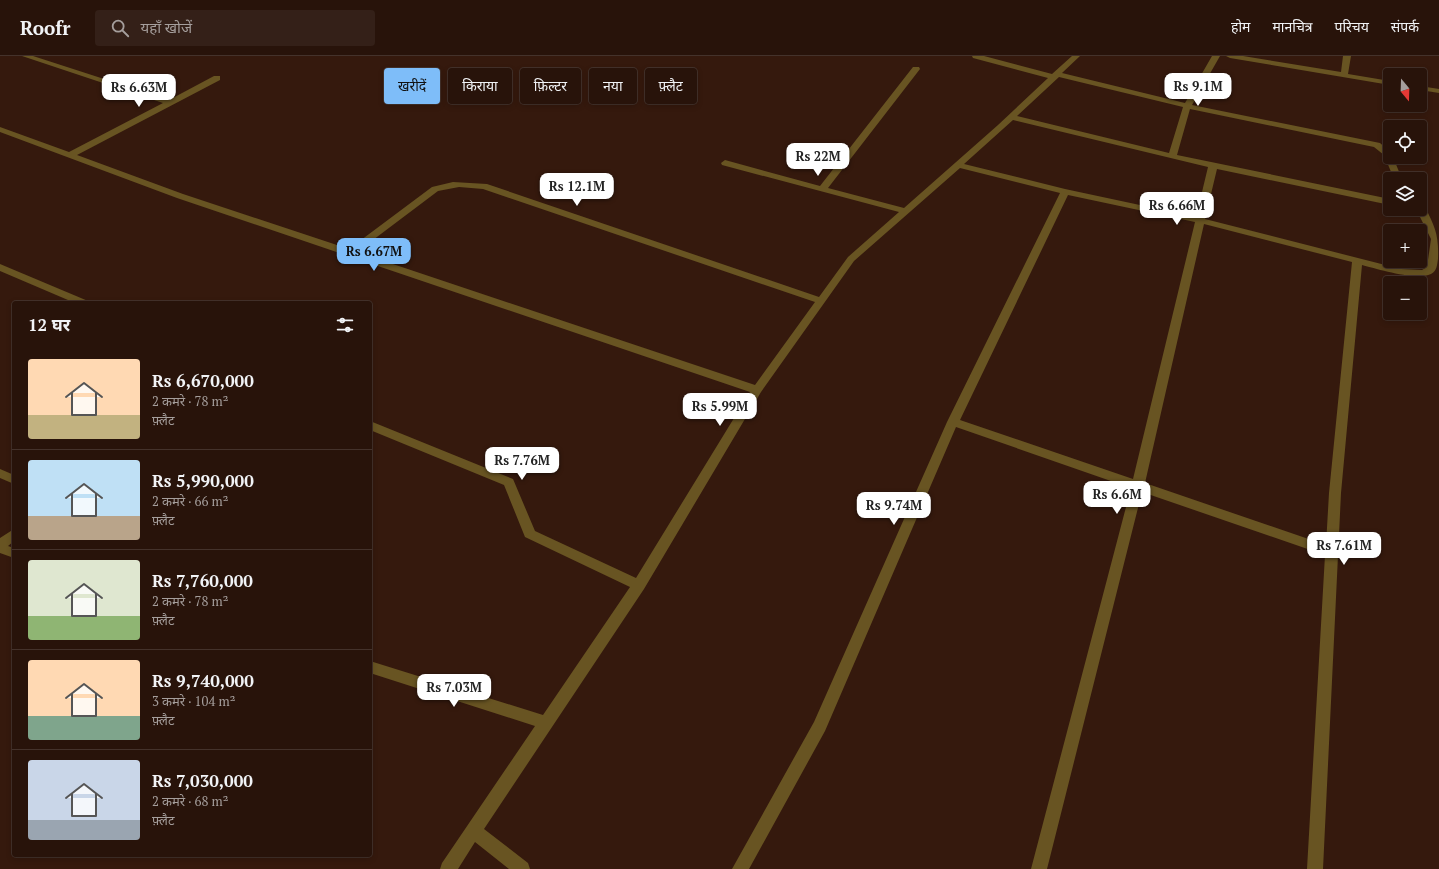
<!DOCTYPE html>
<html lang="hi">
<head>
<meta charset="utf-8">
<style>
	:root { --surface:#28130a; --page:#342018; --text:#f1f3f6; --muted:#a59e9c; --line:#44322b; --accent:#7ebdf9 }
	body { margin:0; font-family:"PT Serif","Noto Sans Devanagari",serif; background:var(--page); color:var(--text); height:100vh; display:flex; flex-direction:column; font-size:15px; white-space:nowrap }
	* { box-sizing:border-box; margin:0 }
	p { font-size:13px; color:var(--muted) }
	.icon { flex:none; width:22px; height:22px; fill:none; stroke:currentColor; stroke-width:2; stroke-linecap:round; stroke-linejoin:round }
	.map { position:relative; flex:1; overflow:hidden }
	.sheet { position:absolute; left:12px; top:245px; width:360px; height:556px; display:flex; flex-direction:column; background:var(--surface); border-radius:4px; box-shadow:0 2px 6px #0003,0 0 0 1px var(--line) }
	.sheet>* { flex:none }
	.top-card { position:absolute; left:384px; top:12px; width:380px; height:36px; display:flex; gap:8px }
	.needle { width:26px; rotate:161deg }
	.buttons { position:absolute; left:1383px; top:12px; display:grid; gap:8px }
	.buttons a { display:grid; place-items:center; width:44px; height:44px; border-radius:4px; background:var(--surface); box-shadow:0 2px 6px #0003,0 0 0 1px var(--line); font-size:20px }
	.price { position:absolute; translate:-50% -34px; padding:0 9px; border-radius:8px; background:#fff; color:#222; font-size:13px; line-height:26px; filter:drop-shadow(0 1px 2px #0008) }
	.price::after { content:''; position:absolute; left:50%; top:24px; width:12px; height:9px; margin-left:-6px; background:inherit; clip-path:polygon(0 0,100% 0,50% 100%) }
	.price.active { background:var(--accent); color:#111 }
	ul { padding:0; list-style:none }
	li { display:flex; align-items:center; gap:12px; height:100px; padding:0 16px }
	li+li { border-top:1px solid var(--line) }
	li span { display:grid; place-items:center; flex:none; width:112px; height:80px; border-radius:4px; color:#555 }
	li>.icon { margin-inline-start:auto }
	span .icon { width:48px; height:48px; fill:#fffc; stroke-width:1 }
	li b { font-size:17px }
	h2 { display:flex; justify-content:space-between; align-items:center; height:48px; padding:0 16px; font-size:17px }
	.pill { padding:0 14px; border-radius:4px; background:var(--surface); box-shadow:0 2px 6px #0003,0 0 0 1px var(--line); font-size:14px; line-height:36px }
	.pill.active { background:var(--accent); color:#111 }
	header { display:flex; align-items:center; gap:24px; box-sizing:border-box; height:56px; padding:0 20px; background:var(--surface); border-bottom:1px solid var(--line) }
	header strong { font-size:19px }
	nav { display:flex; gap:22px; margin-inline-start:auto; font-size:14px }
	.search { width:280px; height:36px; background:var(--page); display:flex; align-items:center; gap:10px; box-sizing:border-box; padding:0 14px; border-radius:4px; color:var(--muted); font-size:15px }
	.map>svg:first-child { display:block }
</style>
</head>
<body>
<header>
<strong>Roofr</strong>
<div class="search"><svg class="icon" aria-label="search" viewBox="0 0 24 24"><circle cx="10" cy="10" r="6"/><path d="M15 15l6 6"/></svg>यहाँ खोजें</div>
<nav><a>होम</a><a>मानचित्र</a><a>परिचय</a><a>संपर्क</a></nav>
</header>
<div class="map">
<svg width="1439" height="813" viewBox="0 0 1439 813">
	<rect width="100%" height="100%" fill="#35190d"/>
	<g fill="none" stroke-linecap="round" stroke-linejoin="round">
		<g fill="#685422" fill-rule="evenodd">
			<path d="M 22,0 L 33,0 L 169,44 L 214,20 L 220,20 L 220,24 L 77,99 L 183,138 L 349,193 L 432,131 L 453,126 L 487,128 L 819,241 L 848,201 L 899,156 L 722,109 L 721,107 L 725,104 L 820,130 L 913,11 L 919,11 L 920,13 L 828,132 L 904,152 L 998,69 L 1048,22 L 973,2 L 972,0 L 984,0 L 1052,18 L 1072,0 L 1080,0 L 1062,17 L 1185,47 L 1212,0 L 1220,0 L 1192,49 L 1380,87 L 1388,94 L 1390,101 L 1393,101 L 1402,123 L 1394,123 L 1384,99 L 1374,91 L 1190,53 L 1177,99 L 1390,143 L 1390,149 L 1217,113 L 1205,163 L 1401,213 L 1422,214 L 1427,211 L 1431,183 L 1416,153 L 1420,153 L 1420,148 L 1425,151 C 1435,171 1439,179 1438,203 C 1437,209 1437,215 1431,218 C 1415,225 1378,213 1362,209 L 1341,437 L 1323,813 L 1307,813 L 1325,499 L 1142,436 L 1047,813 L 1031,813 L 1131,432 L 956,371 L 825,675 L 749,813 L 732,813 L 814,666 L 947,366 L 1060,137 L 960,112 L 854,205 L 761,336 L 644,533 L 484,773 L 528,807 L 530,813 L 509,813 L 475,786 L 458,813 L 440,813 L 442,807 L 535,670 L 370,617 L 370,605 L 543,659 L 630,531 L 525,481 L 504,429 L 370,374 L 370,365 L 513,423 L 535,475 L 636,522 L 750,336 L 177,142 L 0,76 L 0,71 L 69,96 L 163,47 ZM 1059,21 L 1183,51 L 1169,97 L 1017,60 ZM 1013,64 L 1208,111 L 1196,161 L 1065,133 L 964,108 ZM 459,131 L 483,133 L 815,246 L 755,329 L 357,196 L 438,135 ZM 1068,139 L 1195,166 L 1133,423 L 960,364 ZM 1204,168 L 1352,206 L 1329,437 L 1326,489 L 1145,427 Z"/>
			<path d="M 1226,0 L 1243,0 L 1341,16 L 1343,0 L 1351,0 L 1348,18 L 1390,25 L 1390,29 L 1230,2 Z"/>
			<path d="M 1420,30 L 1439,33 L 1439,37 L 1420,34 Z"/>
			<path d="M 0,208 L 88,245 L 89,247 L 75,247 L 0,215 Z"/>
			<path d="M 0,413 L 14,419 L 14,428 L 0,422 Z"/>
			<path d="M 14,473 L 14,485 L 8,490 L 14,492 L 14,502 L 0,497 L 0,482 Z"/>
		</g>
	</g>
</svg>
<div class="buttons">
<a><svg class="needle" viewBox="-14 -14 28 28"><path d="M0-13l5 13h-10z" fill="#e53935"/><path d="M0 13l5-13h-10z" fill="#a59e9c"/></svg></a>
<a><svg class="icon" aria-label="locate" viewBox="0 0 24 24"><circle cx="12" cy="12" r="6"/><path d="M12 2v4M12 18v4M2 12h4M18 12h4"/></svg></a>
<a><svg class="icon" aria-label="layers" viewBox="0 0 24 24"><path d="M12 4l9 5-9 5-9-5zM3 14l9 5 9-5"/></svg></a>
<a>+</a>
<a>−</a>
</div>
<b class="price" style="left:1198px;top:51px">Rs 9.1M</b>
<b class="price" style="left:139px;top:52px">Rs 6.63M</b>
<b class="price" style="left:818px;top:121px">Rs 22M</b>
<b class="price" style="left:577px;top:151px">Rs 12.1M</b>
<b class="price" style="left:1177px;top:170px">Rs 6.66M</b>
<b class="price active" style="left:374px;top:216px">Rs 6.67M</b>
<b class="price" style="left:720px;top:371px">Rs 5.99M</b>
<b class="price" style="left:522px;top:425px">Rs 7.76M</b>
<b class="price" style="left:1117px;top:459px">Rs 6.6M</b>
<b class="price" style="left:894px;top:470px">Rs 9.74M</b>
<b class="price" style="left:1344px;top:510px">Rs 7.61M</b>
<b class="price" style="left:454px;top:652px">Rs 7.03M</b>
<div class="top-card">
<a class="pill active">खरीदें</a>
<a class="pill">किराया</a>
<a class="pill">फ़िल्टर</a>
<a class="pill">नया</a>
<a class="pill">फ़्लैट</a>
</div>
<section class="sheet">
<h2>12 घर<svg class="icon" aria-label="filters" viewBox="0 0 24 24"><path d="M4 7h16M4 17h16"/><circle cx="9" cy="7" r="2"/><circle cx="15" cy="17" r="2"/></svg></h2>
<ul>
<li><span style="background:linear-gradient(#ffd9b3 70%,#c2b280 0)"><svg class="icon" aria-label="home" viewBox="0 0 24 24"><path d="M3 11l9-7 9 7M6 9v11h12V9"/></svg></span><div><b>Rs 6,670,000</b><p>2 कमरे · 78 m²</p><p>फ़्लैट</p></div></li>
<li><span style="background:linear-gradient(#bfe0f5 70%,#b9a48a 0)"><svg class="icon" aria-label="home" viewBox="0 0 24 24"><path d="M3 11l9-7 9 7M6 9v11h12V9"/></svg></span><div><b>Rs 5,990,000</b><p>2 कमरे · 66 m²</p><p>फ़्लैट</p></div></li>
<li><span style="background:linear-gradient(#dfe7d0 70%,#8fb573 0)"><svg class="icon" aria-label="home" viewBox="0 0 24 24"><path d="M3 11l9-7 9 7M6 9v11h12V9"/></svg></span><div><b>Rs 7,760,000</b><p>2 कमरे · 78 m²</p><p>फ़्लैट</p></div></li>
<li><span style="background:linear-gradient(#ffd9b3 70%,#7fa58c 0)"><svg class="icon" aria-label="home" viewBox="0 0 24 24"><path d="M3 11l9-7 9 7M6 9v11h12V9"/></svg></span><div><b>Rs 9,740,000</b><p>3 कमरे · 104 m²</p><p>फ़्लैट</p></div></li>
<li><span style="background:linear-gradient(#c9d6e8 75%,#9aa5b1 0)"><svg class="icon" aria-label="home" viewBox="0 0 24 24"><path d="M3 11l9-7 9 7M6 9v11h12V9"/></svg></span><div><b>Rs 7,030,000</b><p>2 कमरे · 68 m²</p><p>फ़्लैट</p></div></li>
</ul>
</section>
</div>
</body>
</html>
